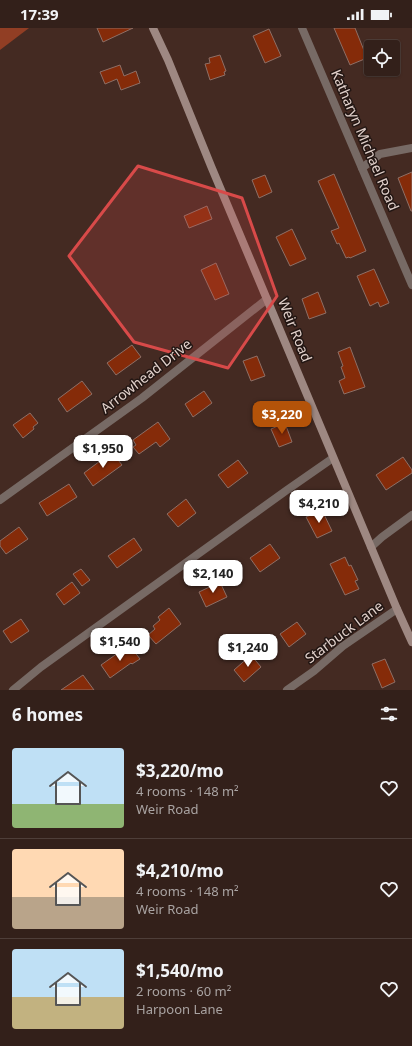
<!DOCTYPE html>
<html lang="en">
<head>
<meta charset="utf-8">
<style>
	:root { --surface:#33201a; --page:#3e2d27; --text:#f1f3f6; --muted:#a9a3a2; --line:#4e3e39; --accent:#b45309 }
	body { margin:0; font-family:"Noto Sans",sans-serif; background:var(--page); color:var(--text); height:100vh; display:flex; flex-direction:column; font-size:15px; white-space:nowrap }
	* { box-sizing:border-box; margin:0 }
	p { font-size:13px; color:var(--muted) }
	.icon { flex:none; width:22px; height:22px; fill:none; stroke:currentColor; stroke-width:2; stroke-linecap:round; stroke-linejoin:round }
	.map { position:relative; height:662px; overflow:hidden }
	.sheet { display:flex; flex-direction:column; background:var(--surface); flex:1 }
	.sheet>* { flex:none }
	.controls { position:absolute; left:364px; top:12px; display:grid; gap:8px }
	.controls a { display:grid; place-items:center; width:36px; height:36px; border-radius:4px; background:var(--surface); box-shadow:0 1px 3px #0004,0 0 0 1px var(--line); font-size:20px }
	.price { position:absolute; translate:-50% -34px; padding:0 9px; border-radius:8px; background:#fff; color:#222; font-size:13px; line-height:26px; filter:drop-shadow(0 1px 2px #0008) }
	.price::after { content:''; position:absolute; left:50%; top:24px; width:12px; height:9px; margin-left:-6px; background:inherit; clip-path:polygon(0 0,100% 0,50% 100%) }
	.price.active { background:var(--accent); color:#fff }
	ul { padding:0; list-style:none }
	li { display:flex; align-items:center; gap:12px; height:100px; padding:0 12px }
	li+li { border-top:1px solid var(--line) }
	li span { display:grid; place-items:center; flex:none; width:112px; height:80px; border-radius:4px; color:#555 }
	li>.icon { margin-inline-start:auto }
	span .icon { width:48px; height:48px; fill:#fffc; stroke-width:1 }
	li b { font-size:17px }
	h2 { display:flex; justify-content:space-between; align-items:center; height:48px; padding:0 12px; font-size:17px }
	.status { display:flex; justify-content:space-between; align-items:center; height:28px; padding:0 20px; background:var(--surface); direction:ltr }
	.status svg { height:11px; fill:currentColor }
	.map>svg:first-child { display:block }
</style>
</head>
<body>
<div class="status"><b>17:39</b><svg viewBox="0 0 49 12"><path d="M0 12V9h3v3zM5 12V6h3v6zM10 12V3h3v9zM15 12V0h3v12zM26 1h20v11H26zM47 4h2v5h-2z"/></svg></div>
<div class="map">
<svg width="412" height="662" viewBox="0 0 412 662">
	<rect width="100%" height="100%" fill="#442a22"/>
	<path fill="#913e24" d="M 0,0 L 29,0 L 0,22 Z"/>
	<g fill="#852b09" stroke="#8e6f66">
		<path d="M 97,0 L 133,0 L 103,14 Z"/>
		<path d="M 334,0 L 355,0 L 367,30 L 350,37 Z"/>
		<path d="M 269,1 L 281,28 L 265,35 L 253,8 Z"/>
		<path d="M 220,27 L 226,43 L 224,44 L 225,47 L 210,52 L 205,36 L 210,35 L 209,30 Z"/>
		<path d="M 120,37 L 124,48 L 136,43 L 140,55 L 121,62 L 117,51 L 105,56 L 100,44 Z"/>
		<path d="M 412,144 L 412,183 L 411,183 L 398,150 Z"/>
		<path d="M 334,146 L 366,223 L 350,230 L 349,229 L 346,230 L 339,215 L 337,216 L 331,203 L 339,200 L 318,153 Z"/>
		<path d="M 265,147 L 272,164 L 259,170 L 252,152 Z"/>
		<path d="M 207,178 L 212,191 L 189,200 L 184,188 Z"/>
		<path d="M 292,201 L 306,231 L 290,238 L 276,209 Z"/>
		<path d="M 216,235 L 229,266 L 215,272 L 201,242 Z"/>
		<path d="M 374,241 L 389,275 L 380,279 L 378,274 L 370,278 L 357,248 Z"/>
		<path d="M 318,264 L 326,285 L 309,291 L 302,271 Z"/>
		<path d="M 132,317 L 141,329 L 116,347 L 107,335 Z"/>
		<path d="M 350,319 L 365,359 L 344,366 L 339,353 L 345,350 L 341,339 L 343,338 L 338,324 Z"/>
		<path d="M 257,328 L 265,348 L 251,353 L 243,333 Z"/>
		<path d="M 82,353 L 92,366 L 67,384 L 58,371 Z"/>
		<path d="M 204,363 L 212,375 L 193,389 L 185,376 Z"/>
		<path d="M 30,385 L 38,395 L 33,399 L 34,401 L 23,410 L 13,397 Z"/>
		<path d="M 158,394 L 170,411 L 160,419 L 156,414 L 139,426 L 133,419 L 136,417 L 133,412 Z"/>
		<path d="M 285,395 L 292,414 L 279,419 L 271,401 Z"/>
		<path d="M 112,424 L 122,437 L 93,458 L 84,445 Z"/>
		<path d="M 403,429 L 412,442 L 412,445 L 386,462 L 376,447 Z"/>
		<path d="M 238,432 L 248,445 L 228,460 L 218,447 Z"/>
		<path d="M 69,456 L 77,469 L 47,488 L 39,475 Z"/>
		<path d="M 186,471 L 196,485 L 178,499 L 167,486 Z"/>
		<path d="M 322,482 L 332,503 L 317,510 L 306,489 Z"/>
		<path d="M 19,499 L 28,511 L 6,526 L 0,518 L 0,513 Z"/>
		<path d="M 134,510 L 142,522 L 117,540 L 108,528 Z"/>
		<path d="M 270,516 L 280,530 L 260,544 L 250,530 Z"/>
		<path d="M 345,529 L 349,538 L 351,537 L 358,552 L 355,553 L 359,561 L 345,567 L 330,536 Z"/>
		<path d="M 81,541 L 90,552 L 82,558 L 73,546 Z"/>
		<path d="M 72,554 L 80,565 L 64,577 L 56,566 Z"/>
		<path d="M 220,554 L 227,569 L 206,579 L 199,564 Z"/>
		<path d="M 169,580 L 181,596 L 156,616 L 148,607 L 155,601 L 153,598 L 160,592 L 158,589 Z"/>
		<path d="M 21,591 L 29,603 L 11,615 L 3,603 Z"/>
		<path d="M 297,594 L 306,606 L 289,619 L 280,606 Z"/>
		<path d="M 131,619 L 140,631 L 132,636 L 131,635 L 110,650 L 101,637 L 118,625 L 120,628 Z"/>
		<path d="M 251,627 L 261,639 L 244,654 L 234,642 Z"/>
		<path d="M 385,631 L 395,654 L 382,660 L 372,636 Z"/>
		<path d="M 83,647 L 94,662 L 61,662 Z"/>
	</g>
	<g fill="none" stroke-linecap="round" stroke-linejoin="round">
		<g stroke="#776a65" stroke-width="8">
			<path d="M 302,0 L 412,257"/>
			<path d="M 362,140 L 380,126 L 412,120"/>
			<path d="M 0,472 L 142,370 L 267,271"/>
			<path d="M 371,519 L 382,509 L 412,487"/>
			<path d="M 13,662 L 41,639 L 287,462 L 333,430"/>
			<path d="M 287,662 L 314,643 L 343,618 L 397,581"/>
		</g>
		<path stroke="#9e8882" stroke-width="8" d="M 153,0 L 168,32 L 211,138 L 397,581 L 412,614"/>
	</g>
	<path fill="#d84a49" fill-opacity="0.2" stroke="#d84a49" stroke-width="3" stroke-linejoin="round" d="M 138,138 L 242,170 L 277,268 L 228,340 L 134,314 L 69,228 Z"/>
	<g text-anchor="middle" stroke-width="3" stroke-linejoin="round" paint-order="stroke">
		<g font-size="14" fill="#e2d1cb" stroke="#221613">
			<text transform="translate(365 112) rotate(67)" y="5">Katharyn Michael Road</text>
			<text transform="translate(295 302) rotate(68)" y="5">Weir Road</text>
			<text transform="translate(146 348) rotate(-38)" y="5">Arrowhead Drive</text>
			<text transform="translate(344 604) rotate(-37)" y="5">Starbuck Lane</text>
		</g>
	</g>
</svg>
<div class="controls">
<a><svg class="icon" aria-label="locate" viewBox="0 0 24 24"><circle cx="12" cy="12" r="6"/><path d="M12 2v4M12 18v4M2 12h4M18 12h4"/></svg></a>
</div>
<b class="price active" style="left:282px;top:407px">$3,220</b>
<b class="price" style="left:103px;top:441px">$1,950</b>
<b class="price" style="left:319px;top:496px">$4,210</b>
<b class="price" style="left:213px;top:566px">$2,140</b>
<b class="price" style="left:120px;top:634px">$1,540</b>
<b class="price" style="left:248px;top:640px">$1,240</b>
</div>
<section class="sheet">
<h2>6 homes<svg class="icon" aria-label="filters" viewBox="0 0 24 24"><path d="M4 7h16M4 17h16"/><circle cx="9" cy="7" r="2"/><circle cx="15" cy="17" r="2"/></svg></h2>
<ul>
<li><span style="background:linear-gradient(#bfe0f5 70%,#8fb573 0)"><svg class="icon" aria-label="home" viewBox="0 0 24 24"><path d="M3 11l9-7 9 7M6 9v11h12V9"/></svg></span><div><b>$3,220/mo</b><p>4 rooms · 148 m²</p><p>Weir Road</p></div><svg class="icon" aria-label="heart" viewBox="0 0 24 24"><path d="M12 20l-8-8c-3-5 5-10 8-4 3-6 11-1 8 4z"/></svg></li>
<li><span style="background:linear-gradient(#ffd9b3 60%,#b9a48a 0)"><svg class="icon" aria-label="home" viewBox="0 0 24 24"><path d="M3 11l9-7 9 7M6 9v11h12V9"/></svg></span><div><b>$4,210/mo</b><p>4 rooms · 148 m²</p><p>Weir Road</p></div><svg class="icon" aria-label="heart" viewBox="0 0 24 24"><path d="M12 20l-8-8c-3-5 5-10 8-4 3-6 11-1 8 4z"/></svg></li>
<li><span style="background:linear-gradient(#bfe0f5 60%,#c2b280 0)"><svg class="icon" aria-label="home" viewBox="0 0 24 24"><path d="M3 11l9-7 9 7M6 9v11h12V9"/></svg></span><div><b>$1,540/mo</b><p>2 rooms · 60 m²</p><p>Harpoon Lane</p></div><svg class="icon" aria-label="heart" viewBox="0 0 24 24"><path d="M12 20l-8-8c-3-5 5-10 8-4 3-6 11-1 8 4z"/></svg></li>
</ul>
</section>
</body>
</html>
